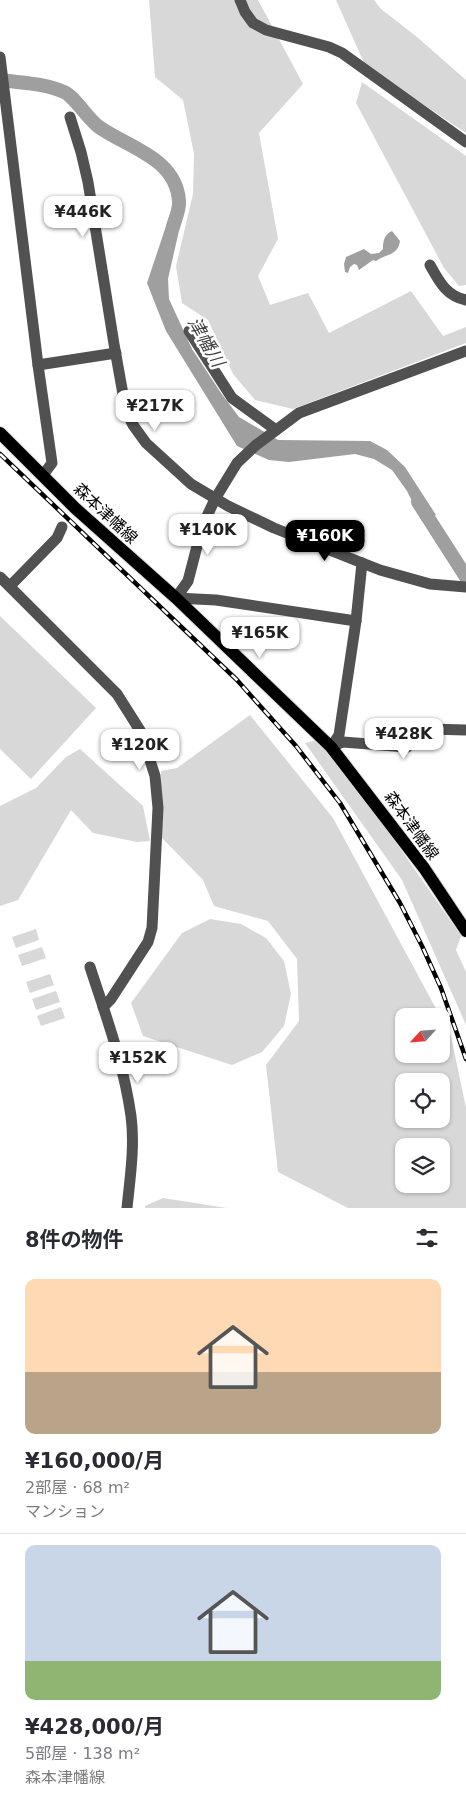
<!DOCTYPE html>
<html lang="ja">
<head>
<meta charset="utf-8">
<style>
	:root { --surface:#fff; --page:#f7f7f7; --text:#2b2b33; --muted:#7c7c81; --line:#e1e1e2; --accent:#000 }
	body { margin:0; font-family:"DejaVu Sans","Noto Sans JP",sans-serif; background:var(--page); color:var(--text); height:100vh; display:flex; flex-direction:column; font-size:19px; white-space:nowrap }
	* { box-sizing:border-box; margin:0 }
	p { font-size:16px; color:var(--muted) }
	.icon { flex:none; width:28px; height:28px; fill:none; stroke:currentColor; stroke-width:2; stroke-linecap:round; stroke-linejoin:round }
	.map { position:relative; height:1208px; overflow:hidden }
	.side { display:flex; flex-direction:column; background:var(--surface); flex:1 }
	.side>* { flex:none }
	.needle { width:32px; rotate:244deg }
	.tools { position:absolute; left:395px; top:1008px; display:grid; gap:10px }
	.tools a { display:grid; place-items:center; width:55px; height:55px; border-radius:10px; background:var(--surface); box-shadow:0 1px 4px #0004; font-size:25px }
	.price { position:absolute; translate:-50% -42px; padding:0 11px; border-radius:10px; background:#fff; color:#222; font-size:16px; line-height:32px; filter:drop-shadow(0 1px 2px #0008) }
	.price::after { content:''; position:absolute; left:50%; top:30px; width:15px; height:11px; margin-left:-8px; background:inherit; clip-path:polygon(0 0,100% 0,50% 100%) }
	.price.on { background:var(--accent); color:#fff }
	ul { padding:0; list-style:none }
	li { display:grid; align-content:center; gap:10px; height:265px; padding:0 25px }
	li+li { border-top:1px solid var(--line) }
	li span { display:grid; place-items:center; height:155px; border-radius:10px; color:#555 }
	li>.icon { margin-inline-start:auto }
	span .icon { width:90px; height:90px; fill:#fffc; stroke-width:1 }
	li b { font-size:21px }
	h2 { display:flex; justify-content:space-between; align-items:center; height:60px; padding:0 25px; font-size:21px }
	.map>svg:first-child { display:block }
</style>
</head>
<body>
<div class="map">
<svg width="466" height="1208" viewBox="0 0 466 1208">
	<rect width="100%" height="100%" fill="#fff"/>
	<g fill="#d8d8d8" fill-rule="evenodd">
		<path d="M 149,0 L 258,0 L 303,84 L 259,133 L 278,239 L 258,276 L 270,305 L 308,293 L 329,333 L 411,291 L 443,336 L 466,327 L 466,343 L 293,409 L 255,400 L 233,374 L 208,320 L 182,303 L 176,266 L 193,194 L 194,154 L 183,100 L 155,77 Z"/>
		<path d="M 336,0 L 374,0 L 381,9 L 417,37 L 466,80 L 466,133 L 365,65 Z"/>
		<path d="M 362,82 L 466,156 L 466,285 L 459,286 L 444,268 L 356,103 Z"/>
		<path d="M 0,616 L 96,708 L 31,779 L 0,749 Z"/>
		<path d="M 250,715 L 333,818 L 440,1016 L 404,1016 L 404,1054 L 441,1054 L 441,1018 L 451,1036 L 466,1108 L 466,1208 L 348,1208 L 278,1172 L 266,1065 L 299,1021 L 297,959 L 268,921 L 214,906 L 203,880 L 161,837 L 161,771 L 177,768 ZM 404,1081 L 441,1081 L 441,1119 L 404,1119 ZM 404,1146 L 441,1146 L 441,1184 L 404,1184 Z"/>
		<path d="M 317,740 L 381,821 L 461,936 L 456,950 L 466,972 L 466,1025 L 402,880 L 305,743 Z"/>
		<path d="M 80,749 L 143,806 L 150,841 L 137,842 L 93,833 L 71,810 L 18,900 L 0,906 L 0,806 L 36,788 L 66,757 Z"/>
		<path d="M 210,919 L 241,924 L 266,938 L 284,961 L 291,994 L 284,1026 L 262,1052 L 232,1065 L 143,1036 L 131,1003 L 182,933 Z"/>
		<path d="M 36,929 L 39,940 L 16,948 L 12,937 Z"/>
		<path d="M 42,947 L 46,958 L 22,966 L 18,955 Z"/>
		<path d="M 50,974 L 54,985 L 30,993 L 26,982 Z"/>
		<path d="M 56,991 L 60,1002 L 36,1010 L 32,999 Z"/>
		<path d="M 61,1007 L 65,1018 L 41,1026 L 37,1016 Z"/>
		<path d="M 163,1198 L 227,1208 L 145,1208 L 145,1206 Z"/>
	</g>
	<g fill="#9f9f9f">
		<path d="M 172,208 L 183,213 L 168,279 L 169,299 L 192,349 L 221,393 L 239,417 L 278,440 L 370,441 L 387,450 L 405,467 L 436,515 L 422,521 L 407,491 L 392,470 L 374,459 L 355,454 L 289,462 L 269,460 L 237,446 L 166,331 L 147,283 Z"/>
		<path d="M 392,231 L 400,241 C 398,256 385,254 376,261 L 373,260 L 359,270 L 357,265 L 354,264 L 350,267 L 348,273 L 345,272 L 344,264 L 346,257 L 364,249 L 371,254 L 379,253 L 383,249 C 383,241 384,235 392,231 Z"/>
	</g>
	<g fill="none" stroke-linecap="round" stroke-linejoin="round">
		<g stroke="#9f9f9f" stroke-width="14">
			<path d="M 0,80 C 21,83 45,83 64,92 C 74,96 88,119 99,127 C 129,148 176,158 179,201 C 180,209 175,219 173,227"/>
			<path d="M 418,502 L 466,577"/>
		</g>
		<defs>
			<path id="major" d="M 0,433 L 75,508 L 176,598 L 331,747 L 424,868 L 466,931"/>
		</defs>
		<use href="#major" stroke="#dbdbdb" stroke-width="14"/>
		<g stroke="#515151" stroke-width="11">
			<path d="M 240,0 L 245,12 L 253,23 L 266,30 L 329,47 L 342,53 L 466,142"/>
			<path d="M 0,57 L 38,365 L 52,463 L 43,475"/>
			<path d="M 70,117 L 81,152 L 88,182 L 114,344 L 126,411 L 133,425 L 146,443 L 191,484 L 228,506 L 274,528 L 380,570 L 430,584 L 466,587"/>
			<path d="M 430,265 C 439,281 446,296 466,300"/>
			<path d="M 189,331 L 232,398 L 276,430"/>
			<path d="M 38,365 L 116,353"/>
			<path d="M 0,577 L 117,694 L 141,732 L 155,776 L 158,808 L 152,928 L 148,942 L 111,999 L 103,1007"/>
			<path d="M 10,586 L 57,538 L 62,527"/>
			<path d="M 176,598 L 188,581 L 202,527 L 215,499 L 237,463 L 256,445 L 299,413 L 466,351"/>
			<path d="M 176,598 L 216,600 L 356,621"/>
			<path d="M 331,747 L 339,735 L 356,621 L 362,563"/>
			<path d="M 331,747 L 343,742 L 407,747 L 428,729 L 466,730"/>
			<path d="M 90,967 C 106,1016 124,1065 131,1116 C 135,1146 130,1178 127,1208"/>
		</g>
		<use href="#major" stroke="#000" stroke-width="12"/>
		<defs>
			<path id="rail" d="M 0,454 L 237,680 L 296,746 L 340,803 L 400,903 L 422,946 L 441,988 L 466,1059"/>
		</defs>
		<use href="#rail" stroke="#000" stroke-width="4.5"/>
		<use href="#rail" stroke="#fff" stroke-width="2.5" stroke-dasharray="8" stroke-linecap="butt"/>
	</g>
	<g text-anchor="middle" stroke-width="5" stroke-linejoin="round" paint-order="stroke">
		<g font-size="16" fill="#000" stroke="#fff">
			<text transform="translate(106 513) rotate(43)" y="6">森本津幡線</text>
			<text transform="translate(412 825) rotate(54)" y="6">森本津幡線</text>
		</g>
		<g font-size="18" font-style="italic" fill="#404040" stroke="#fff">
			<text transform="translate(206 342) rotate(60)" y="6">津幡川</text>
		</g>
	</g>
</svg>
<div class="tools">
<a><svg class="needle" viewBox="-14 -14 28 28"><path d="M0-13l5 13h-10z" fill="#e53935"/><path d="M0 13l5-13h-10z" fill="#7c7c81"/></svg></a>
<a><svg class="icon" aria-label="locate" viewBox="0 0 24 24"><circle cx="12" cy="12" r="6"/><path d="M12 2v4M12 18v4M2 12h4M18 12h4"/></svg></a>
<a><svg class="icon" aria-label="layers" viewBox="0 0 24 24"><path d="M12 4l9 5-9 5-9-5zM3 14l9 5 9-5"/></svg></a>
</div>
<b class="price" style="left:83px;top:238px">¥446K</b>
<b class="price" style="left:155px;top:432px">¥217K</b>
<b class="price" style="left:208px;top:556px">¥140K</b>
<b class="price on" style="left:325px;top:562px">¥160K</b>
<b class="price" style="left:260px;top:659px">¥165K</b>
<b class="price" style="left:404px;top:760px">¥428K</b>
<b class="price" style="left:140px;top:771px">¥120K</b>
<b class="price" style="left:138px;top:1084px">¥152K</b>
</div>
<section class="side">
<h2>8件の物件<svg class="icon" aria-label="filters" viewBox="0 0 24 24"><path d="M4 7h16M4 17h16"/><circle cx="9" cy="7" r="2"/><circle cx="15" cy="17" r="2"/></svg></h2>
<ul>
<li><span style="background:linear-gradient(#ffd9b3 60%,#b9a48a 0)"><svg class="icon" aria-label="home" viewBox="0 0 24 24"><path d="M3 11l9-7 9 7M6 9v11h12V9"/></svg></span><div><b>¥160,000/月</b><p>2部屋 · 68 m²</p><p>マンション</p></div></li>
<li><span style="background:linear-gradient(#c9d6e8 75%,#8fb573 0)"><svg class="icon" aria-label="home" viewBox="0 0 24 24"><path d="M3 11l9-7 9 7M6 9v11h12V9"/></svg></span><div><b>¥428,000/月</b><p>5部屋 · 138 m²</p><p>森本津幡線</p></div></li>
</ul>
</section>
</body>
</html>
